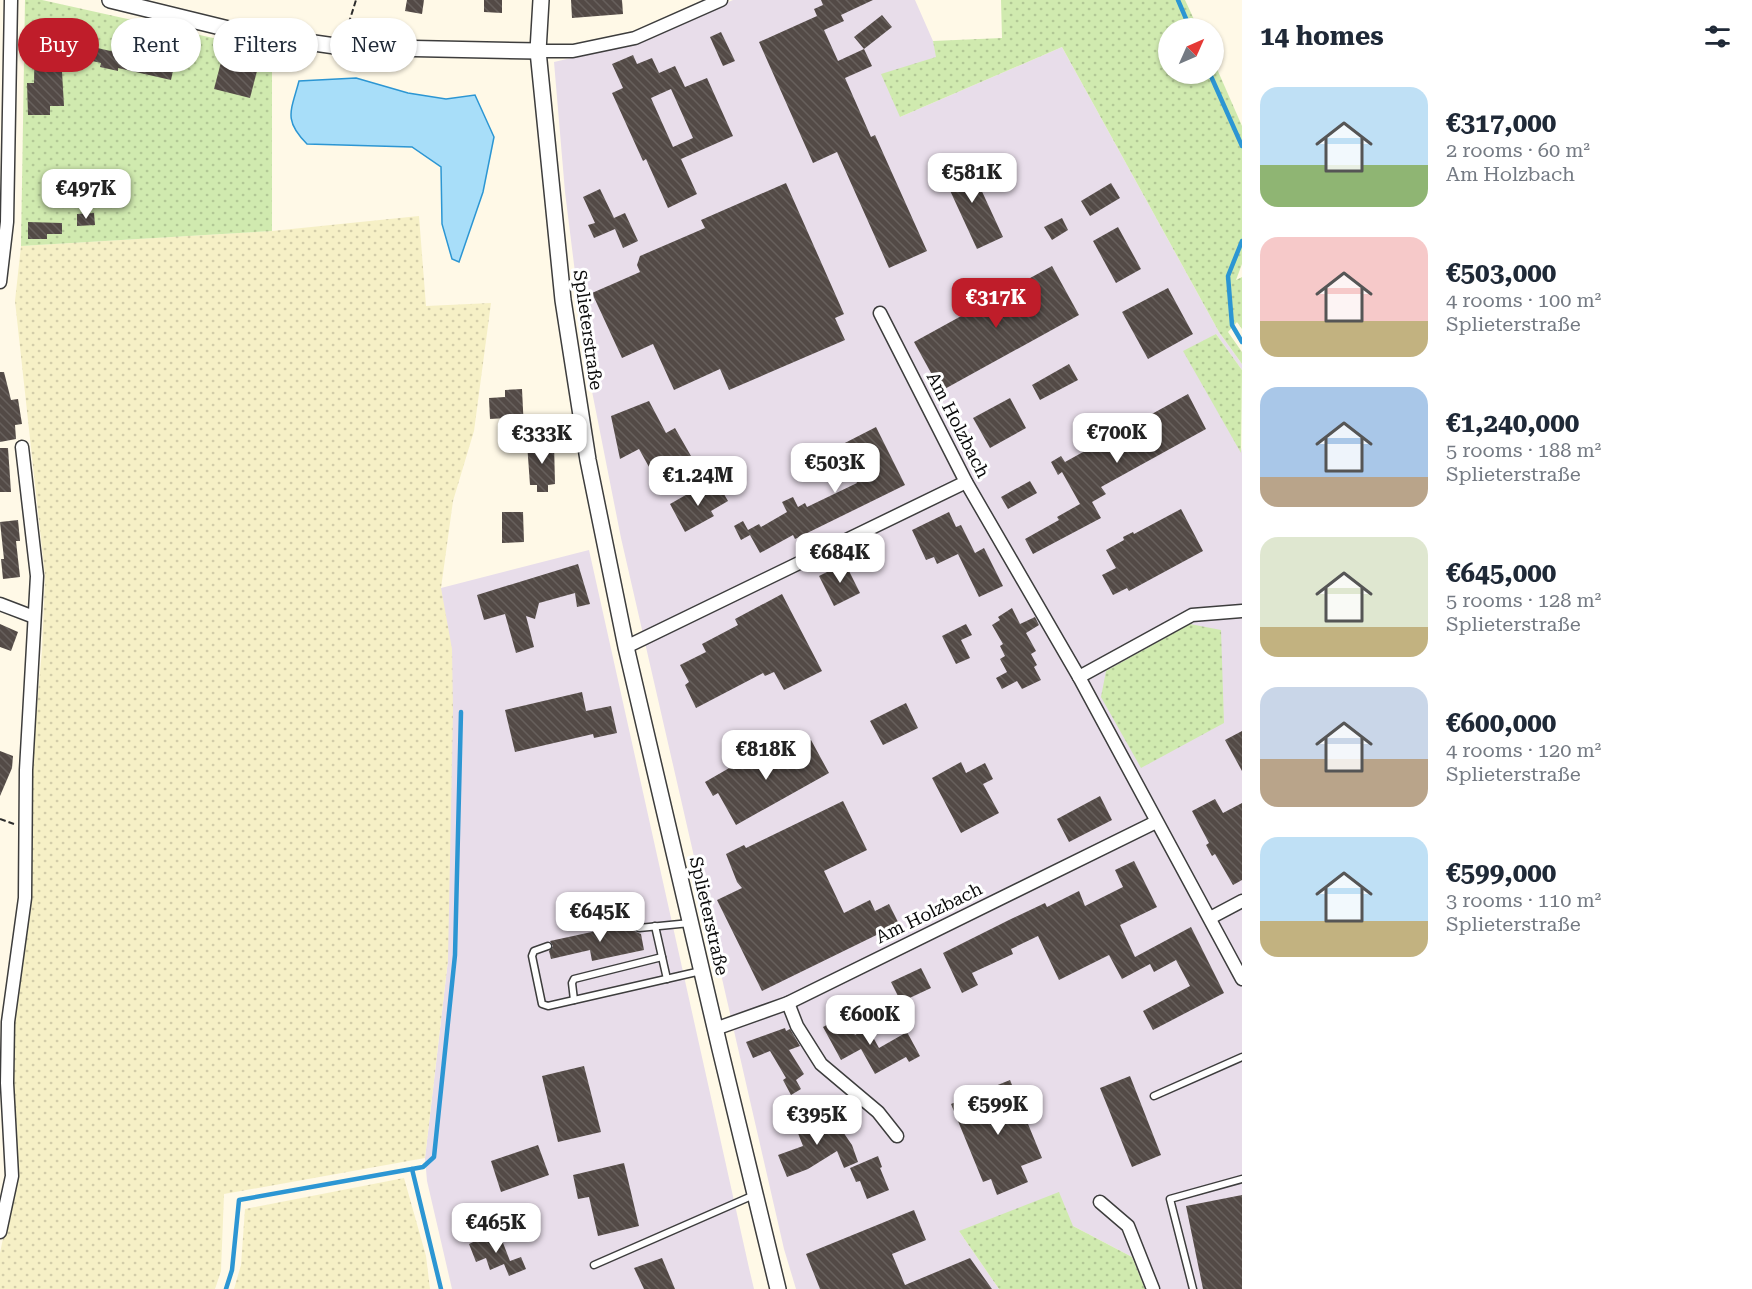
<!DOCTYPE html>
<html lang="en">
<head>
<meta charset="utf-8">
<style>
	:root { --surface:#fff; --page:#f6f6f7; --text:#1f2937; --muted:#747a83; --accent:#bf1d2a }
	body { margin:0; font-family:"Roboto Serif",serif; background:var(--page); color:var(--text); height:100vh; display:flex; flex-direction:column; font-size:22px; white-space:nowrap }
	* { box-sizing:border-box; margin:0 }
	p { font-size:20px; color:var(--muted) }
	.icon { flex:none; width:33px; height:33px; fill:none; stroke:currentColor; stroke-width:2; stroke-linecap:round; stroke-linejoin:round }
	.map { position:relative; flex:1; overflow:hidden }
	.sheet { display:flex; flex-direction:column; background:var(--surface); width:510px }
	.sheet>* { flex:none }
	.top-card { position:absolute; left:18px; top:18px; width:570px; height:54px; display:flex; gap:12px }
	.needle { width:39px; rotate:45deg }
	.controls { position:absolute; left:1158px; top:18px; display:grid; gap:12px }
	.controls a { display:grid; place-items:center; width:66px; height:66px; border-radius:50%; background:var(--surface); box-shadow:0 2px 4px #0004; font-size:30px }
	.price { position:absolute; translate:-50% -51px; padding:0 14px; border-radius:12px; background:#fff; color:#222; font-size:20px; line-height:39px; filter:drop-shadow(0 2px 3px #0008) }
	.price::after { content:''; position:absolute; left:50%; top:36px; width:18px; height:14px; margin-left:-9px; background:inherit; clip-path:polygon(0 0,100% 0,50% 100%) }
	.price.active { background:var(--accent); color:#fff }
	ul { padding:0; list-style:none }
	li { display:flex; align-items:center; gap:18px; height:150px; padding:0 18px }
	li span { display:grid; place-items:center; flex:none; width:168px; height:120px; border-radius:18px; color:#555 }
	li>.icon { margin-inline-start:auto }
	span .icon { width:72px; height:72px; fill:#fffc; stroke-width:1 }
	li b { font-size:26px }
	h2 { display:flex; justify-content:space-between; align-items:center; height:72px; padding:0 18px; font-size:26px }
	.tag { padding:0 21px; border-radius:27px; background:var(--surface); box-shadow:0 2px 4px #0004; font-size:21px; line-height:54px }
	.tag.active { background:var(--accent); color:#fff }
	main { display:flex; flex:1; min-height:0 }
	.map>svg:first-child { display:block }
</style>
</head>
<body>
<main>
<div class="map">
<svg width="1242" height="1289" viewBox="0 0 1242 1289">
	<defs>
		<pattern id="farmland-dots" width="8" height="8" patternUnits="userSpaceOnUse" patternTransform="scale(1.5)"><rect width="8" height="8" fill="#f6f0c6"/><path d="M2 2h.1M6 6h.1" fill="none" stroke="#d2cca9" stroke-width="1.8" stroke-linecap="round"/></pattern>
		<pattern id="grass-dots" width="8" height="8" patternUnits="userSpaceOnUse" patternTransform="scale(1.5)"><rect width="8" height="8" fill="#d0eaaf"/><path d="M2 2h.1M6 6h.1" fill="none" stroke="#b1c795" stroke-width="1.8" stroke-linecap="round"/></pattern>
		<pattern id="building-back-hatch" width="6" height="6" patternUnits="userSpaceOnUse" patternTransform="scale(1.5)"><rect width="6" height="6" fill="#534a46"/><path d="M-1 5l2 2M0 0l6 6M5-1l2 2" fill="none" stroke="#67605c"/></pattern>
	</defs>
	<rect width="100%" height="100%" fill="#fff9e7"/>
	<g fill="#e8ddea">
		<path d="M 733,0 L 915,0 L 933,41 L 937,57 L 900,117 L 1062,47 L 1219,332 L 1242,364 L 1242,370 L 1216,334 L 1242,452 L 1242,1289 L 1145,1289 L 1132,1257 L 1073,1226 L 959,1231 L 999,1289 L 796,1289 L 784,1249 L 621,538 L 586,361 L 565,192 L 554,62 L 636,43 Z"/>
		<path d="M 589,550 L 749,1268 L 754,1289 L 452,1289 L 427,1181 L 425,1158 L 448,960 L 441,588 Z"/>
	</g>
	<g fill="url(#farmland-dots)">
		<path d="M 419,216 L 426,306 L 491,303 L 474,431 L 453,501 L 441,588 L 452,649 L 453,711 L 448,960 L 425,1158 L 224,1194 L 221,1271 L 215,1289 L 0,1289 L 0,1253 L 10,1204 L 15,1022 L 30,901 L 31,767 L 42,651 L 45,576 L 15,301 L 21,246 L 272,231 Z"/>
		<path d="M 404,1178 L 426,1256 L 430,1289 L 234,1289 L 241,1265 L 245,1209 Z"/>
	</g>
	<g fill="url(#grass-dots)">
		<path d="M 25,0 L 42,0 L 272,51 L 272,231 L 21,246 Z"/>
		<path d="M 1001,0 L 1185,0 L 1198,28 L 1168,28 L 1168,74 L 1214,74 L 1214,62 L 1242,126 L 1242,264 L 1236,280 L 1242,277 L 1242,329 L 1237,322 L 1228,332 L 1242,352 L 1242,364 L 1219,332 L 1062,47 L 900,117 L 881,74 L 936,57 L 933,41 L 1002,38 Z"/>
		<path d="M 1216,334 L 1242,370 L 1241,453 L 1183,351 Z"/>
		<path d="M 1190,624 L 1221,630 L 1224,723 L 1141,768 L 1101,697 L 1106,671 Z"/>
		<path d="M 1059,1192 L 1073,1226 L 1132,1257 L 1145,1289 L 999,1289 L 959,1231 Z"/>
	</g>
	<path fill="#a8def9" stroke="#2c96d3" stroke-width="1.5" d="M 356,78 L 408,93 L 446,99 L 475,95 L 494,137 L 483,192 L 459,262 L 452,259 L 442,224 L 441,167 L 412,147 L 307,144 C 283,120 291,111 299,81 Z"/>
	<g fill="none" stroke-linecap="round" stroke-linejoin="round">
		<g stroke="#2c96d3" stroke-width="4.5">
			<path d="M 1178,0 L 1190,28"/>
			<path d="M 1210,74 L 1242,146"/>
			<path d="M 1242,241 L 1228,276 L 1232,325 L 1242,342"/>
			<path d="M 412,1169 L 441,1289"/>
			<path d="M 226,1289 L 232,1270 L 239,1200 L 423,1167 L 434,1157 L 455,955 L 461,712"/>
		</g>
	</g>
	<g fill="url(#building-back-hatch)" fill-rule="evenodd">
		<path d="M 407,0 L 424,0 L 422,14 L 405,11 Z"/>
		<path d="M 484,0 L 502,0 L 502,13 L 484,12 Z"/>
		<path d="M 571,0 L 622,0 L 623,14 L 572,18 Z"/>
		<path d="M 821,0 L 873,0 L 841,15 L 844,21 L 824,30 L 838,61 L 864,49 L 854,37 L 882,15 L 892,27 L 864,49 L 872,66 L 845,78 L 871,137 L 875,135 L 927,251 L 889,268 L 837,152 L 813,163 L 759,42 L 817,16 L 814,9 L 823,5 Z"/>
		<path d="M 61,25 L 96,33 L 93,47 L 128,55 L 131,42 L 177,52 L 171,80 L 118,68 L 118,71 L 100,67 L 101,63 L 61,54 L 64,106 L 50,106 L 50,115 L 28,115 L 27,83 L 34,83 L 35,32 L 52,32 L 52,26 Z"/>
		<path d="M 721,32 L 735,61 L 723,66 L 710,37 Z"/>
		<path d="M 633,55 L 637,64 L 652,58 L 659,73 L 675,66 L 685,87 L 707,78 L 733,136 L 681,159 L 697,194 L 668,208 L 646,159 L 643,161 L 612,93 L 623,88 L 612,64 ZM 671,89 L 693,138 L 673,147 L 651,98 Z"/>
		<path d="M 221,62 L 257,71 L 250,98 L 214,89 Z"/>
		<path d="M 967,159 L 1003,237 L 977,249 L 941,171 Z"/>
		<path d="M 786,183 L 844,314 L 835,318 L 845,340 L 729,390 L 720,369 L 674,390 L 653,344 L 622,358 L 592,293 L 640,272 L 637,265 L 640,256 L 705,228 L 701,220 Z"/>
		<path d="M 1111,183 L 1120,198 L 1090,216 L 1081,201 Z"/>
		<path d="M 600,189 L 614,218 L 625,213 L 638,241 L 623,248 L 615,229 L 594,238 L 588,225 L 595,223 L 583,197 Z"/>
		<path d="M 94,213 L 95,225 L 77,226 L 77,214 Z"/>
		<path d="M 1062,218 L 1068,230 L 1052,240 L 1044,227 Z"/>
		<path d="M 28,222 L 62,223 L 62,234 L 47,234 L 47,239 L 28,239 Z"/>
		<path d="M 1118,227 L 1141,269 L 1116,283 L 1093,241 Z"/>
		<path d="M 1052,266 L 1079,315 L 941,391 L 914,342 Z"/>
		<path d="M 1168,288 L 1193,334 L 1148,359 L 1122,312 Z"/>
		<path d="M 1069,364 L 1078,380 L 1040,400 L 1032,385 Z"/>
		<path d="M 0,372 L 4,372 L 11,400 L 18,399 L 22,424 L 15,425 L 16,439 L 0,442 Z"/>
		<path d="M 522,389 L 525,450 L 510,451 L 506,418 L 490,419 L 489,398 L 505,397 L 505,390 Z"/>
		<path d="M 1188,394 L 1206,429 L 1101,487 L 1106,494 L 1092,502 L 1101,518 L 1033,554 L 1025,539 L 1059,520 L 1057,517 L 1080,504 L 1062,472 L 1058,475 L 1051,462 L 1061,456 L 1065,462 Z"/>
		<path d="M 1010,398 L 1026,428 L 990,448 L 973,418 Z"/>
		<path d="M 649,401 L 666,433 L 675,428 L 691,456 L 654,476 L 639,449 L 620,459 L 611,416 Z"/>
		<path d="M 876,427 L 905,485 L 795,539 L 793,535 L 760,553 L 750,535 L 741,540 L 734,526 L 743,521 L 748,530 L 759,524 L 761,527 L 787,512 L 782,502 L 793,497 L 798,507 L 805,503 L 807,507 L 857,483 L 839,446 Z"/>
		<path d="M 527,443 L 554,443 L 555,484 L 548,485 L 548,492 L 537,492 L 537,485 L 530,485 Z"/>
		<path d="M 0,448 L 8,448 L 11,492 L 0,492 Z"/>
		<path d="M 1030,481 L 1037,493 L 1008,509 L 1001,497 Z"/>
		<path d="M 718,484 L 728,501 L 711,511 L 714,516 L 685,532 L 670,504 L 698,488 L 702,493 Z"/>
		<path d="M 1181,509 L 1203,551 L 1129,591 L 1127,588 L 1113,595 L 1102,575 L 1116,568 L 1106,550 L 1124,540 L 1123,537 L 1133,532 L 1134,534 Z"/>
		<path d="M 502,512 L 523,512 L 524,542 L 502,543 Z"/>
		<path d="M 949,512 L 956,527 L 961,525 L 975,553 L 984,548 L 1003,586 L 979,597 L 958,554 L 937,564 L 934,557 L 926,560 L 912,530 Z"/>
		<path d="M 18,520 L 20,541 L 16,541 L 20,577 L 3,579 L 1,559 L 4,559 L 0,522 Z"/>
		<path d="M 845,563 L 860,593 L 834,606 L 819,576 Z"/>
		<path d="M 578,564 L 590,604 L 577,607 L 575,593 L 539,603 L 535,619 L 526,616 L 534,647 L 516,653 L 505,614 L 484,620 L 477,595 Z"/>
		<path d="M 782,594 L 822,671 L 784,690 L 774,672 L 765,676 L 763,673 L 696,708 L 685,685 L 689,682 L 680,665 L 706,652 L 702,644 L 738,625 L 735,619 Z"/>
		<path d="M 1012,608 L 1020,624 L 1035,617 L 1039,625 L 1026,633 L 1036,651 L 1031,654 L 1037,665 L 1034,667 L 1041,680 L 1022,689 L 1017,681 L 1002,689 L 996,678 L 1007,672 L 1000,659 L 1005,656 L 1000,646 L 1003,644 L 992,625 L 1000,620 L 998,617 Z"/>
		<path d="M 0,624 L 18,632 L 11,651 L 0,647 Z"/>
		<path d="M 966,624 L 972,635 L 961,640 L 970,658 L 956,664 L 942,636 Z"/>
		<path d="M 582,692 L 586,711 L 611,706 L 617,733 L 594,738 L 593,734 L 515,752 L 505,710 Z"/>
		<path d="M 906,703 L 918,728 L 883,745 L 870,721 Z"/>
		<path d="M 1242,731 L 1242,771 L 1225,740 Z"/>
		<path d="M 811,740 L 829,773 L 736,825 L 718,793 L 713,796 L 705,782 L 757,752 L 764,766 Z"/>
		<path d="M 0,751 L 13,756 L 12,768 L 0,796 Z"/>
		<path d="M 961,762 L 966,773 L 985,763 L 993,779 L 983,784 L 999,813 L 961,833 L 932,778 Z"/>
		<path d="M 1100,796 L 1112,820 L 1069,842 L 1057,819 Z"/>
		<path d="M 1215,799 L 1223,813 L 1242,803 L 1242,880 L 1233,885 L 1215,854 L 1212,856 L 1206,845 L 1209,843 L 1192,811 Z"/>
		<path d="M 843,801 L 867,850 L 824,871 L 844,913 L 870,900 L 875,911 L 889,904 L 899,924 L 762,991 L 717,900 L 742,888 L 737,882 L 726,854 L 744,845 L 746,848 Z"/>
		<path d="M 1134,861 L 1157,907 L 1120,925 L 1135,957 L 1191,927 L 1224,993 L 1153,1030 L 1143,1011 L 1190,986 L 1176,960 L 1154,972 L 1150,964 L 1122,979 L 1109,955 L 1059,980 L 1038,936 L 1011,949 L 1013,954 L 972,973 L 978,985 L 962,993 L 943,953 L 1011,919 L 1045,903 L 1047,907 L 1079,891 L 1085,906 L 1123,887 L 1115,870 Z"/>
		<path d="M 638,922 L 634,929 L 636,932 L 641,934 L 644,950 L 592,961 L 590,950 L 551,959 L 549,951 L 553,946 L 550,941 Z"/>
		<path d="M 921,968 L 931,988 L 901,1002 L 891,982 Z"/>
		<path d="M 838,1019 L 843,1027 L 848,1023 L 855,1035 L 868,1028 L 879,1048 L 907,1032 L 920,1056 L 909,1062 L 906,1057 L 875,1074 L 861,1049 L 841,1060 L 823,1027 Z"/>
		<path d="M 785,1028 L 786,1031 L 790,1029 L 800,1046 L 789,1050 L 804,1074 L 796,1080 L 801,1089 L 791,1095 L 783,1080 L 786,1078 L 770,1051 L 753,1058 L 746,1042 Z"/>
		<path d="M 584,1066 L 601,1132 L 558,1142 L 542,1076 Z"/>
		<path d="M 1130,1076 L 1161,1155 L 1132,1167 L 1100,1088 Z"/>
		<path d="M 1010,1080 L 1042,1158 L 1021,1166 L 1028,1182 L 997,1195 L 991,1179 L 983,1182 L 951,1104 Z"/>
		<path d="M 804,1114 L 811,1131 L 832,1116 L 852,1145 L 858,1162 L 844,1168 L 837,1151 L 808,1169 L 787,1177 L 778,1155 L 803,1146 L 792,1118 Z"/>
		<path d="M 538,1145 L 549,1175 L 501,1192 L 491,1161 Z"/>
		<path d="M 878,1156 L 882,1167 L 880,1168 L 889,1190 L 867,1199 L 860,1181 L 856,1182 L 850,1168 Z"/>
		<path d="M 624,1163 L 639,1226 L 598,1236 L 589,1197 L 578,1199 L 573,1175 Z"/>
		<path d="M 1242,1195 L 1242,1289 L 1203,1289 L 1186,1206 Z"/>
		<path d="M 914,1210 L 926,1240 L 892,1254 L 905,1285 L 970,1258 L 992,1289 L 820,1289 L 806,1254 Z"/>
		<path d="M 498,1230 L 510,1261 L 521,1257 L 526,1269 L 509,1276 L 504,1264 L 490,1270 L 486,1258 L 476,1262 L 469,1244 Z"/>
		<path d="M 662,1258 L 675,1289 L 644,1289 L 634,1268 Z"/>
	</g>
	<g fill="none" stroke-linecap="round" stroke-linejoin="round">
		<defs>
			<g id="service">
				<path d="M 655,926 L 667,979"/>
				<path d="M 639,928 L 690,923"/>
				<path d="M 548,946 L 534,951 L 532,956 L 542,1004 L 548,1006 L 701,971"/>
				<path d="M 574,1000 L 572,983 L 574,979 L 662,957"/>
				<path d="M 1154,1096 L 1242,1057"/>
				<path d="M 594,1265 L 754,1195"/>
				<path d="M 1193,1289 L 1170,1199 L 1242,1179"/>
			</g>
			<g id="minor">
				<path d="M 538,51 L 573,51 L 635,38 L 721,0"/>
				<path d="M 0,282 L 7,222 L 11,0"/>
				<path d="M 880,313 L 966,482 L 1079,677 L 1242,979"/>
				<path d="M 0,604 L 34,617"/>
				<path d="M 626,647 L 966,482"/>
				<path d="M 1079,677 L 1192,615 L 1242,611"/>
				<path d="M 1210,918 L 1242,901"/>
				<path d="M 788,1003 L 797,1026 L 821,1064 L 878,1112 L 897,1136"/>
				<path d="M 715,1029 L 788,1003 L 1156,822"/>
				<path d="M 1100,1202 L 1128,1226 L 1153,1289"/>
				<path d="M 0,1232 L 12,1176 L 7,1083 L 8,1022 L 25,898 L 26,770 L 37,576 L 22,447"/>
			</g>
			<g id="tertiary">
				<path d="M 110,0 L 245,33 L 342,47 L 538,51"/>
				<path d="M 541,0 L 538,51 L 563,300 L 588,460 L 626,647 L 720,1049 L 778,1289"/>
			</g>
		</defs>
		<use href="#service" stroke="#3d3d3d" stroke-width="9"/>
		<use href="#minor" stroke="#3d3d3d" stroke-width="15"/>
		<use href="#tertiary" stroke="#3d3d3d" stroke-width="18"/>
		<g stroke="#2c2c2c" stroke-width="2" stroke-dasharray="6 3" stroke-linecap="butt">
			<path d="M 346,32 L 356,0"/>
			<path d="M 0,819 L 14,824"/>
		</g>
		<use href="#service" stroke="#fff" stroke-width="6"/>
		<use href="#minor" stroke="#fff" stroke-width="12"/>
		<use href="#tertiary" stroke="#fff" stroke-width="15"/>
	</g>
	<g text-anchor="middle" stroke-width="6" stroke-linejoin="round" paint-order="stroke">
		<g font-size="18" fill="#0a0a0a" stroke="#fff">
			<text transform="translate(588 330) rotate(82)" y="6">Splieterstraße</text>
			<text transform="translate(958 425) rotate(63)" y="6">Am Holzbach</text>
			<text transform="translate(929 913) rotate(-26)" y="6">Am Holzbach</text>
			<text transform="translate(709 916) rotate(77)" y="6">Splieterstraße</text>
		</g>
	</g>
</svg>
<div class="controls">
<a><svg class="needle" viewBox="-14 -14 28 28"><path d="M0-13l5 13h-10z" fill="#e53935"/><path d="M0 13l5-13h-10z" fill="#747a83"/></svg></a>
</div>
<b class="price" style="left:972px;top:204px">€581K</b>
<b class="price" style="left:86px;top:220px">€497K</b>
<b class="price active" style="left:996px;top:329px">€317K</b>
<b class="price" style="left:1117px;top:464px">€700K</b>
<b class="price" style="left:542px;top:465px">€333K</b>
<b class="price" style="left:835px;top:494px">€503K</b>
<b class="price" style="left:698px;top:507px">€1.24M</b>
<b class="price" style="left:840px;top:584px">€684K</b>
<b class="price" style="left:766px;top:781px">€818K</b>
<b class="price" style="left:600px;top:943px">€645K</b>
<b class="price" style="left:870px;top:1046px">€600K</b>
<b class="price" style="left:998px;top:1136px">€599K</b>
<b class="price" style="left:817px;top:1146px">€395K</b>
<b class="price" style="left:496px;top:1254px">€465K</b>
<div class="top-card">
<a class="tag active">Buy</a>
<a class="tag">Rent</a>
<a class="tag">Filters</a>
<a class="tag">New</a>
</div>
</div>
<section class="sheet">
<h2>14 homes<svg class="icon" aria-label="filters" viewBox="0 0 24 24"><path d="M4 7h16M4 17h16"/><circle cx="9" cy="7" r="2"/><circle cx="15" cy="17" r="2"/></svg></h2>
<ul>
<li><span style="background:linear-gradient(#bfe0f5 65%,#8fb573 0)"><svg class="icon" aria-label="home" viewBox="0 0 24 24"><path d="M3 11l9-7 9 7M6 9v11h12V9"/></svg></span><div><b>€317,000</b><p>2 rooms · 60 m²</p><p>Am Holzbach</p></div></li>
<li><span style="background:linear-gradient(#f6c9c9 70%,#c2b280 0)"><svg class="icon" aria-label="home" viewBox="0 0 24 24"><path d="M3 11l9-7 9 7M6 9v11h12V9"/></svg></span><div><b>€503,000</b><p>4 rooms · 100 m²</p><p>Splieterstraße</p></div></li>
<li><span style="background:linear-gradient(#a9c7e8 75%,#b9a48a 0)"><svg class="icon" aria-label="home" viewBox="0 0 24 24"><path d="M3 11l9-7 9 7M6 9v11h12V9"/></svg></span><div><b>€1,240,000</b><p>5 rooms · 188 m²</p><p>Splieterstraße</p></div></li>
<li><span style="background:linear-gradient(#dfe7d0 75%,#c2b280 0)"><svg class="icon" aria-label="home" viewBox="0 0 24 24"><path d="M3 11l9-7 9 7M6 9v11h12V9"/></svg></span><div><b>€645,000</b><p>5 rooms · 128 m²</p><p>Splieterstraße</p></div></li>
<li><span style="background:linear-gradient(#c9d6e8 60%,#b9a48a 0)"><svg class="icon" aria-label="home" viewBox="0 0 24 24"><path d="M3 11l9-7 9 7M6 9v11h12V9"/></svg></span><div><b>€600,000</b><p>4 rooms · 120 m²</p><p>Splieterstraße</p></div></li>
<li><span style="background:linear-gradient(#bfe0f5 70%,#c2b280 0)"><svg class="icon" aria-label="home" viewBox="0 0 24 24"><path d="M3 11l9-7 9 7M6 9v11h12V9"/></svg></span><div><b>€599,000</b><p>3 rooms · 110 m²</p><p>Splieterstraße</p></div></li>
</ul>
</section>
</main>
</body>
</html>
